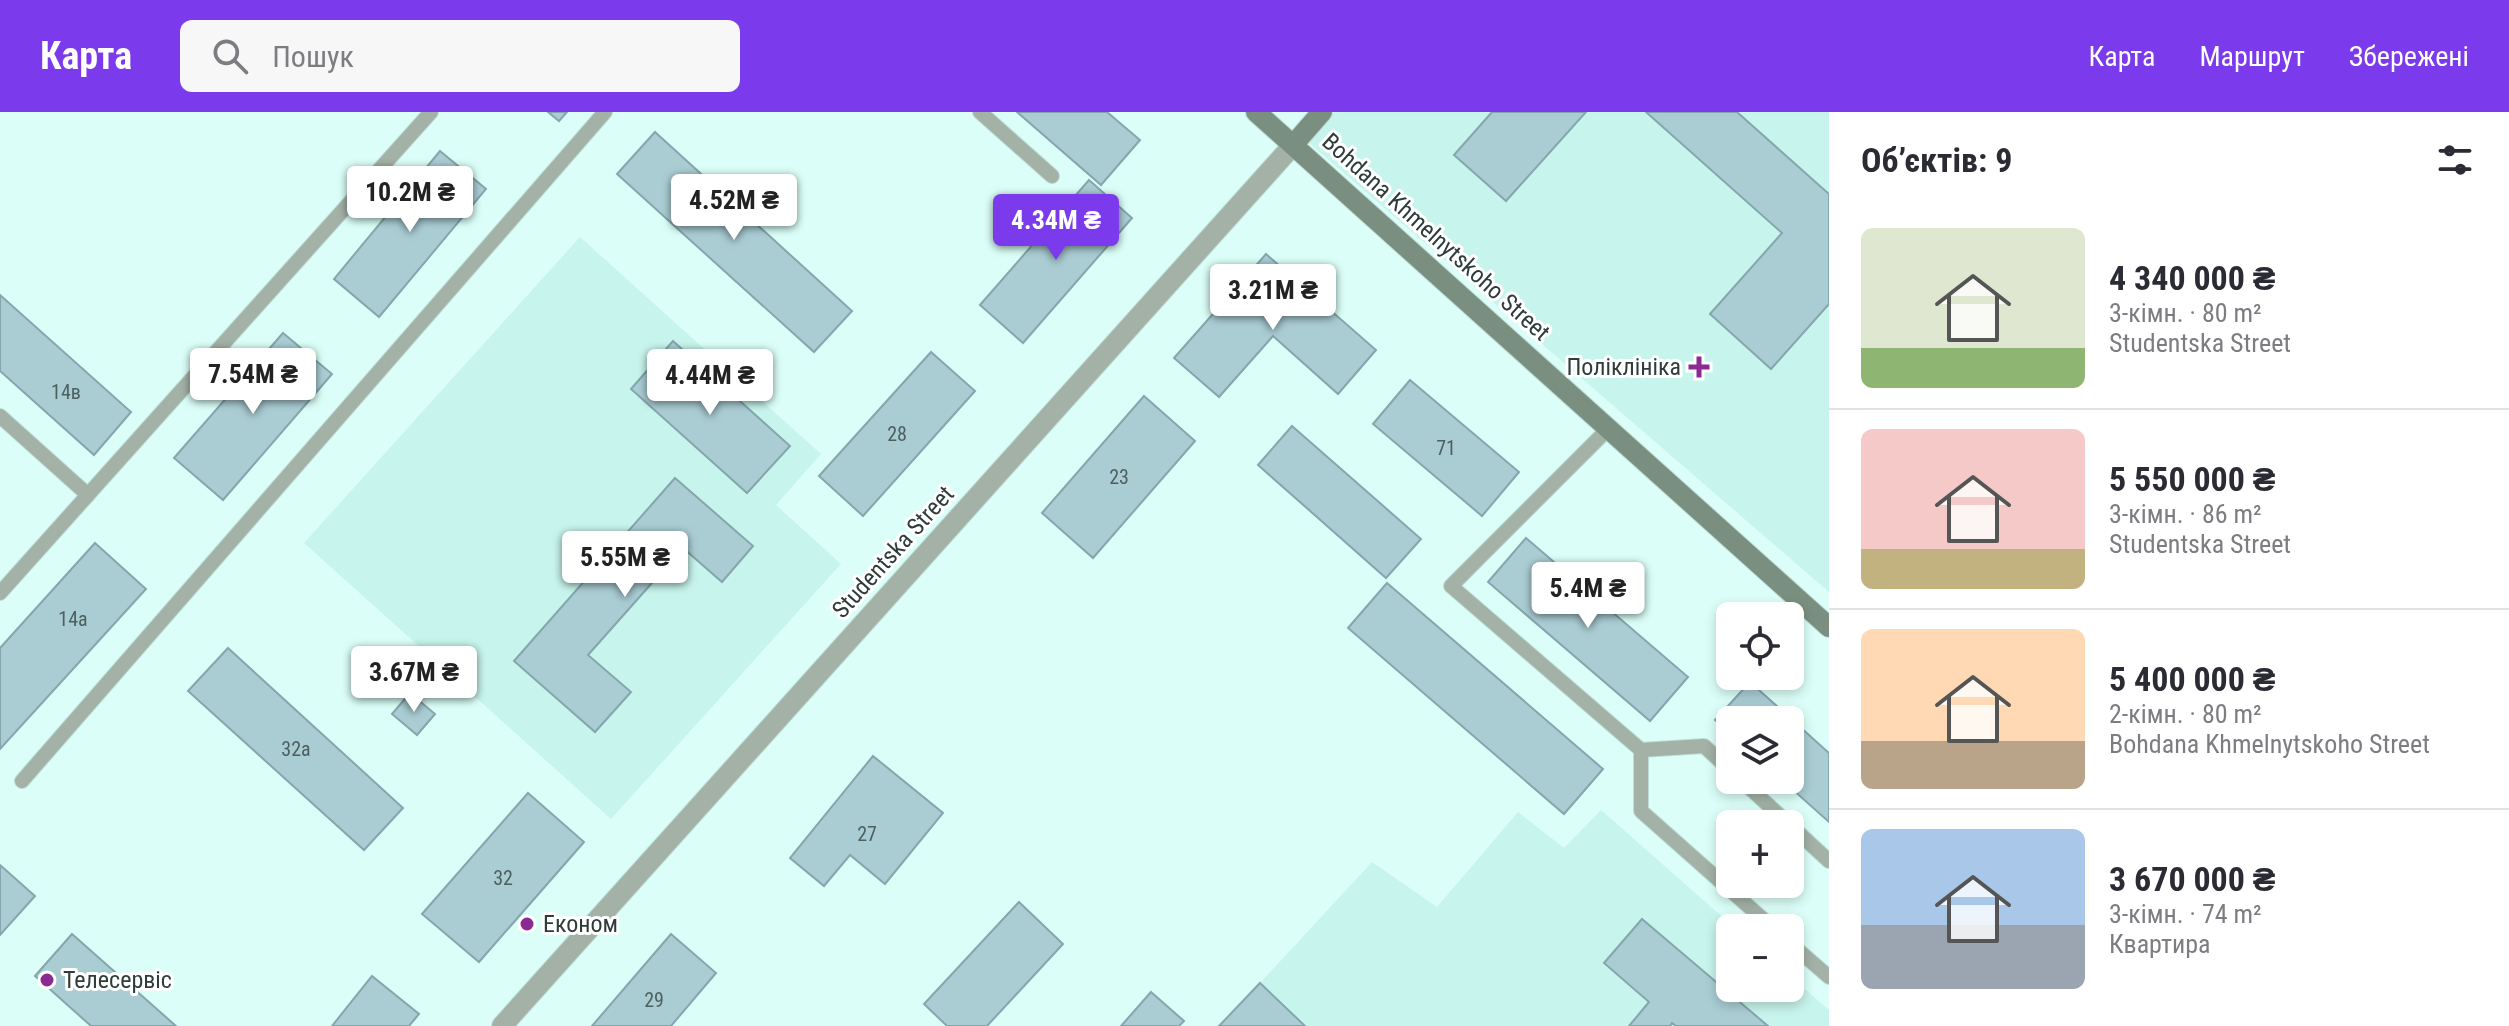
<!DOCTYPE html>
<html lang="uk">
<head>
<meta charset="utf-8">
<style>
	:root { --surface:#fff; --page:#f7f7f7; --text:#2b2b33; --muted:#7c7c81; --line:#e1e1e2; --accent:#7c3aed }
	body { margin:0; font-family:"Roboto Condensed",sans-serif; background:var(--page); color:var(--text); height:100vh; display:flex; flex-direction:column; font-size:30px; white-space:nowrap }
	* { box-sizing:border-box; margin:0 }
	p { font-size:26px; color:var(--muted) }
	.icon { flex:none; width:44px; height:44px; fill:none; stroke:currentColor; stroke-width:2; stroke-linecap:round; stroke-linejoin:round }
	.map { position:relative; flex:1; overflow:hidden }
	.details { display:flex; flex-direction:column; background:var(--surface); width:680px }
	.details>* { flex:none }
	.tools { position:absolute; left:1716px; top:490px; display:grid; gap:16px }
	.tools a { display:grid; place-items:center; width:88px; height:88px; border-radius:12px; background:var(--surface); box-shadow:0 4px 12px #0003; font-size:40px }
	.price { position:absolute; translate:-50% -68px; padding:0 18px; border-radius:8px; background:#fff; color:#222; font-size:26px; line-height:52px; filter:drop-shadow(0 2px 4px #0008) }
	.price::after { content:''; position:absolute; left:50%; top:48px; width:24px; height:18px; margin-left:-12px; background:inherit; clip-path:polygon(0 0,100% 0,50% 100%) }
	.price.current { background:var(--accent); color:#fff }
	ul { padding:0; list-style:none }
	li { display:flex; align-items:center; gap:24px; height:200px; padding:0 32px }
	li+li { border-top:2px solid var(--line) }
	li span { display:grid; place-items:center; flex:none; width:224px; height:160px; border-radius:12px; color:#555 }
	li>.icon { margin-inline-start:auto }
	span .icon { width:96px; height:96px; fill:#fffc; stroke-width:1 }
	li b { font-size:34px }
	h2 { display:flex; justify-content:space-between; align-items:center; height:96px; padding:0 32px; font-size:34px }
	header { display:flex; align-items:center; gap:48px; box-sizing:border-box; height:112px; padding:0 40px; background:var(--accent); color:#fff }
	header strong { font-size:38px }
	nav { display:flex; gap:44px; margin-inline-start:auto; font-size:28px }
	.search { width:560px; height:72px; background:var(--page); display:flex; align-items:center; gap:20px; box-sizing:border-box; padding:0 28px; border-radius:12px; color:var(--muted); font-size:30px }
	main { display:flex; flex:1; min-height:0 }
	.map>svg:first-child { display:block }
</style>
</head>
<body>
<header>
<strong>Карта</strong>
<div class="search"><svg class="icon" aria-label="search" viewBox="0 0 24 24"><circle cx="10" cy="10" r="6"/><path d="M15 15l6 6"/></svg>Пошук</div>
<nav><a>Карта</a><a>Маршрут</a><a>Збережені</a></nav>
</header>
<main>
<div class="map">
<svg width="1829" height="914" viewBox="0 0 1829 914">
	<rect width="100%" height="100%" fill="#dbfff8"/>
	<g fill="#c7f4ec">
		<path d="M 1334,0 L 1829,0 L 1829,480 L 1308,30 Z"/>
		<path d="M 580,125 L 821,342 L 776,393 L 841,452 L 611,707 L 304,431 Z"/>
		<path d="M 1601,698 L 1735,816 L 1730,816 L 1730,876 L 1790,876 L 1790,864 L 1829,898 L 1829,914 L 1305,914 L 1260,871 L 1372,750 L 1437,795 L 1518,700 L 1564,736 Z"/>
	</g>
	<g fill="#aacdd4" stroke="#84a6ad" stroke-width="2">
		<path d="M 548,0 L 567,0 L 559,9 Z"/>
		<path d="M 1017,0 L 1107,0 L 1140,28 L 1101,73 Z"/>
		<path d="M 1492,0 L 1586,0 L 1506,89 L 1454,43 Z"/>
		<path d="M 1646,0 L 1737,0 L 1829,82 L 1829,192 L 1771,257 L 1710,202 L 1782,121 Z"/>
		<path d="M 655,20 L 852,199 L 814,240 L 617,62 Z"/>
		<path d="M 440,39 L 486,77 L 379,205 L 334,167 Z"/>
		<path d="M 1089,68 L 1132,106 L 1023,231 L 980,193 Z"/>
		<path d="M 1266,142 L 1376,238 L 1338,282 L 1273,224 L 1219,285 L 1174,246 Z"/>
		<path d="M 0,183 L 131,300 L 94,343 L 0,259 Z"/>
		<path d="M 283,221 L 332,262 L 223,388 L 174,346 Z"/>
		<path d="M 673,229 L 790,334 L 747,381 L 631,277 Z"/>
		<path d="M 931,240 L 975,279 L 863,404 L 819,364 Z"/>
		<path d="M 1410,268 L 1519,360 L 1482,404 L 1373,312 Z"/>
		<path d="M 1144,284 L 1195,329 L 1093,446 L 1042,401 Z"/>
		<path d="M 1292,314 L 1421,427 L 1386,466 L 1258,353 Z"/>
		<path d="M 675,366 L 753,434 L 722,470 L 683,436 L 588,543 L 631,580 L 595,620 L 514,549 Z"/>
		<path d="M 1526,426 L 1688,565 L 1650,609 L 1488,470 Z"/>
		<path d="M 95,431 L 146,477 L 0,637 L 0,536 Z"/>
		<path d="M 1387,471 L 1603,657 L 1564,702 L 1348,516 Z"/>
		<path d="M 228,536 L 403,696 L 364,738 L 188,579 Z"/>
		<path d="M 1750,570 L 1829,641 L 1829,710 L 1782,668 L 1790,668 L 1790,608 L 1730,608 L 1730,622 L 1715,608 Z"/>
		<path d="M 410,581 L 435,602 L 417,623 L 392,602 Z"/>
		<path d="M 873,644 L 943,701 L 885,772 L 850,743 L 824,774 L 790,746 Z"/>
		<path d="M 528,681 L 584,730 L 479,850 L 422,802 Z"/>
		<path d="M 0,753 L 35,784 L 0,823 Z"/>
		<path d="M 1019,790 L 1063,832 L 987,914 L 947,914 L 924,892 Z"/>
		<path d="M 1642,807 L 1768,914 L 1676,914 L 1672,911 L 1670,914 L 1629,914 L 1649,890 L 1604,851 Z"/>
		<path d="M 72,822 L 176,914 L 91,914 L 35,864 Z"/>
		<path d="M 671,822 L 716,861 L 671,914 L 592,914 Z"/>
		<path d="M 372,864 L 419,902 L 409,914 L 332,914 Z"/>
		<path d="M 1260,871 L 1305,914 L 1219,914 Z"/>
		<path d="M 1151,880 L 1184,909 L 1179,914 L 1121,914 Z"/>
	</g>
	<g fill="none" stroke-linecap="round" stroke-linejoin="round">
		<defs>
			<g id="lane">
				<path d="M 980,0 L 1052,64"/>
				<path d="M 0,304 L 88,383"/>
				<path d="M 1609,316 L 1451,474 L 1641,638 L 1641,699 L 1773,816"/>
				<path d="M 0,481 L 431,0"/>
				<path d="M 1641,638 L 1704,634 L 1730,658"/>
				<path d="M 1741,668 L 1789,712"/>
				<path d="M 22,669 L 605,0"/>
				<path d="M 1790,713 L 1829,749"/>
				<path d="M 1790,831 L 1829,865"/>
			</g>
			<path id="street" d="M 502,914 L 1294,32"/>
			<g id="secondary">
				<path d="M 1256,0 L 1829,515"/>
				<path d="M 1294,32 L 1322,0"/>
			</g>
		</defs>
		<use href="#lane" stroke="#bcdcd6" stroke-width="16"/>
		<use href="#street" stroke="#bcdcd6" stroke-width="22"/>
		<use href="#secondary" stroke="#bcdcd6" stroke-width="22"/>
		<use href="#lane" stroke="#a3b1a7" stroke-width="14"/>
		<use href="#street" stroke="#a3b1a7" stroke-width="20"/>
		<use href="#secondary" stroke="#7b8f81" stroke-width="20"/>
	</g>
	<g fill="#8a2a93" stroke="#fff" stroke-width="3">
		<path d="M1695 243h8v8h8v8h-8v8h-8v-8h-8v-8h8z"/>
		<circle cx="527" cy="812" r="8"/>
		<circle cx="47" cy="868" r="8"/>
	</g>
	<g text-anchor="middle" stroke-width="6" stroke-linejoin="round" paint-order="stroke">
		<g font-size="20" fill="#4d6060">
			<text x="66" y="287">14в</text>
			<text x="897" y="329">28</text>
			<text x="1446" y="343">71</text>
			<text x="1119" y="372">23</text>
			<text x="73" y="514">14а</text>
			<text x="296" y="644">32а</text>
			<text x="867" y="729">27</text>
			<text x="503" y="773">32</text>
			<text x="654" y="895">29</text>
		</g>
		<g font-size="24" fill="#2e3c3a" stroke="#fff">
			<text transform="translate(1436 125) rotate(42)" y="8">Bohdana Khmelnytskoho Street</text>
			<text transform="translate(893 440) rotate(-48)" y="8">Studentska Street</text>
		</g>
		<g font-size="24" fill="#2e3c3a" stroke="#fff" text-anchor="start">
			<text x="1681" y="263" text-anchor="end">Поліклініка</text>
			<text x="543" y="820">Економ</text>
			<text x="63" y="876">Телесервіс</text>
		</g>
	</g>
</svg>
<div class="tools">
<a><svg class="icon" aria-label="locate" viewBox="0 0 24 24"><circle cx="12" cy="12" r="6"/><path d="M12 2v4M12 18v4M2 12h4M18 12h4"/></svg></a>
<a><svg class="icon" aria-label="layers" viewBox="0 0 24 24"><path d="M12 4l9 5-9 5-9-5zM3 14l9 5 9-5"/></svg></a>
<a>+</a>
<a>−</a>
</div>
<b class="price" style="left:410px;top:122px">10.2M ₴</b>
<b class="price" style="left:734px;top:130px">4.52M ₴</b>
<b class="price current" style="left:1056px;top:150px">4.34M ₴</b>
<b class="price" style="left:1273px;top:220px">3.21M ₴</b>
<b class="price" style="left:253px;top:304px">7.54M ₴</b>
<b class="price" style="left:710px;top:305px">4.44M ₴</b>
<b class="price" style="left:625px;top:487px">5.55M ₴</b>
<b class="price" style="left:1588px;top:518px">5.4M ₴</b>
<b class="price" style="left:414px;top:602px">3.67M ₴</b>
</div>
<section class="details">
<h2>Об’єктів: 9<svg class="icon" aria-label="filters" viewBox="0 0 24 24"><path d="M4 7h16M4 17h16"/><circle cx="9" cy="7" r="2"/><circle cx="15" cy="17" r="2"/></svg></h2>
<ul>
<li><span style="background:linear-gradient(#dfe7d0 75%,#8fb573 0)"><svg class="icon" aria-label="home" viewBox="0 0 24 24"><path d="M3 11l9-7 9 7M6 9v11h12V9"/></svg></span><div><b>4 340 000 ₴</b><p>3-кімн. · 80 m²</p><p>Studentska Street</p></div></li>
<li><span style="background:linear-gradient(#f6c9c9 75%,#c2b280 0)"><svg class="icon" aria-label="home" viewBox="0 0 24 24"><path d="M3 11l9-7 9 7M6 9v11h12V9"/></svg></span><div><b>5 550 000 ₴</b><p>3-кімн. · 86 m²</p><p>Studentska Street</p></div></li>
<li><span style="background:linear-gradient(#ffd9b3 70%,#b9a48a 0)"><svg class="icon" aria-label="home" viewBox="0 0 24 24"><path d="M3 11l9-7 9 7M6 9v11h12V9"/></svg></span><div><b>5 400 000 ₴</b><p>2-кімн. · 80 m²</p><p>Bohdana Khmelnytskoho Street</p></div></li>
<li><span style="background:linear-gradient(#a9c7e8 60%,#9aa5b1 0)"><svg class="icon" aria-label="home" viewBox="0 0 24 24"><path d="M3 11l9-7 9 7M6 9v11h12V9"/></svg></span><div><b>3 670 000 ₴</b><p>3-кімн. · 74 m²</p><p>Квартира</p></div></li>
</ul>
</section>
</main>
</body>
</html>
